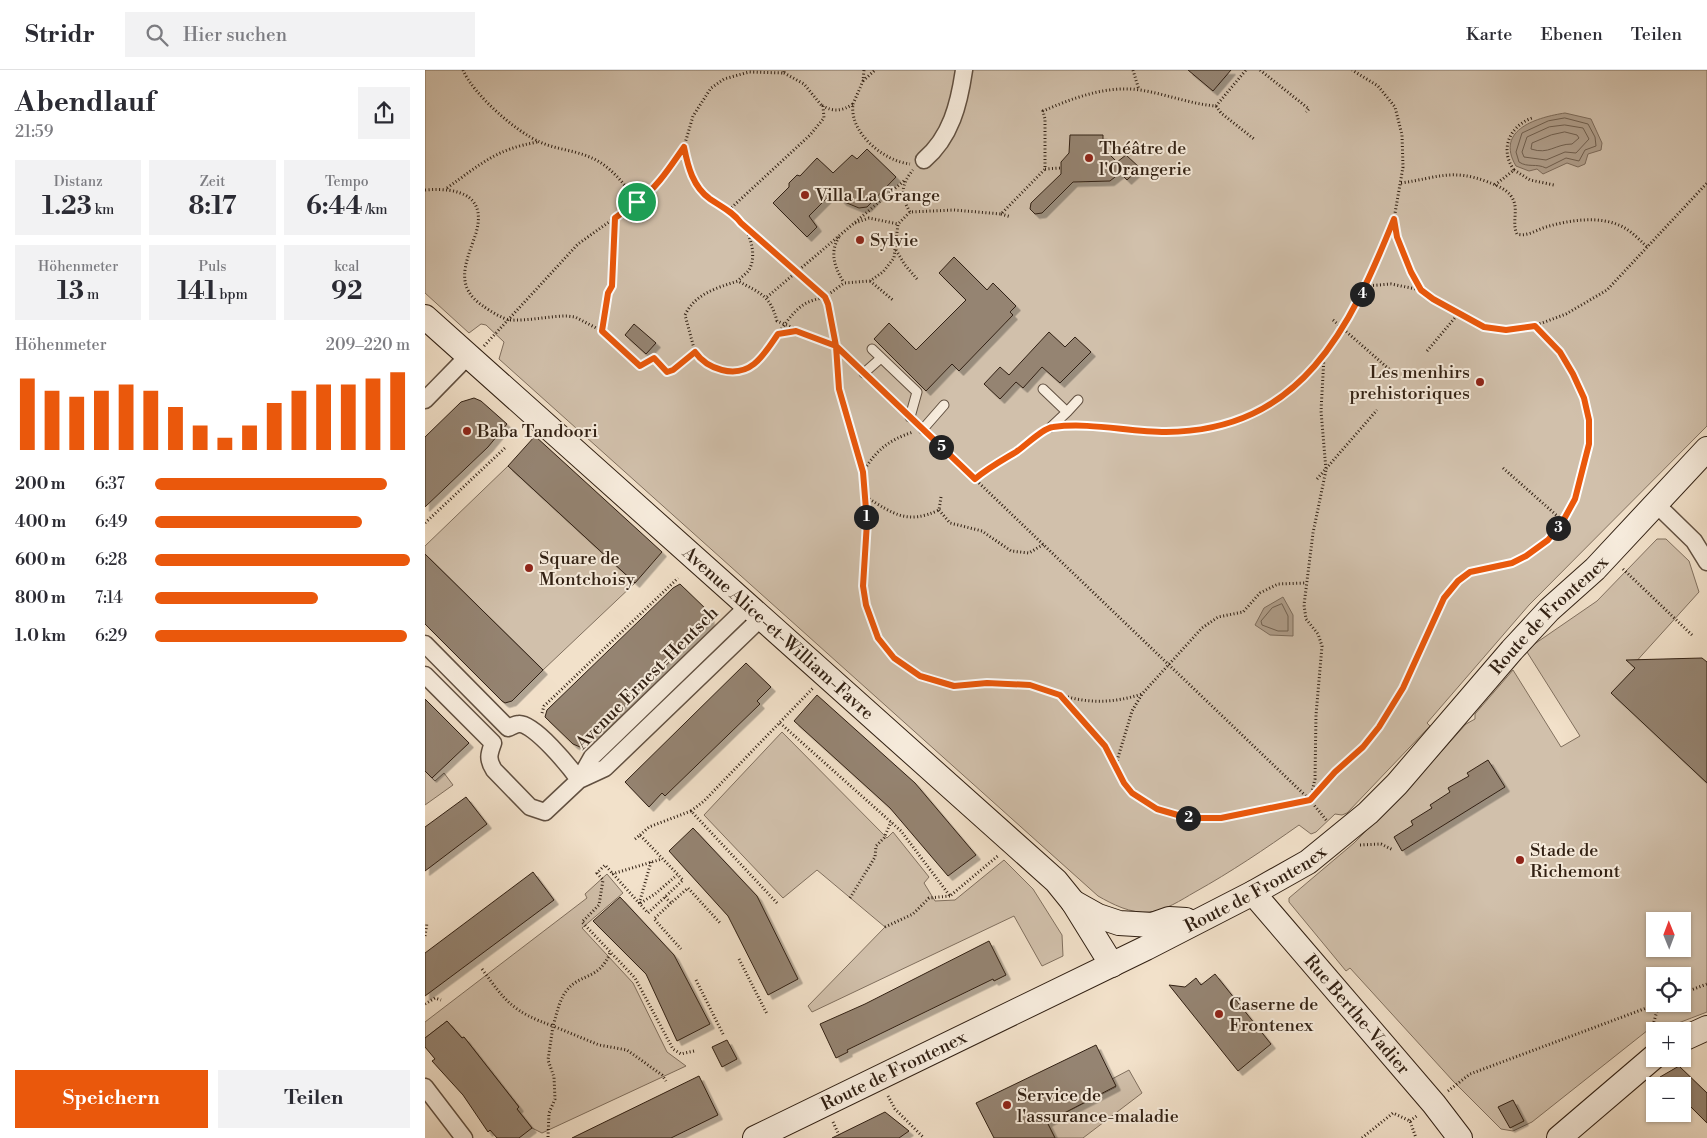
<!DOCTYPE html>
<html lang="de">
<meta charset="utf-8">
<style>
body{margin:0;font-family:"Libre Bodoni",serif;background:#f2f2f3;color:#2b2b33;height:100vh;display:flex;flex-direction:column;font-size:19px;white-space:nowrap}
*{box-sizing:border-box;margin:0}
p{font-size:16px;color:#7c7c81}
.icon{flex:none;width:28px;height:28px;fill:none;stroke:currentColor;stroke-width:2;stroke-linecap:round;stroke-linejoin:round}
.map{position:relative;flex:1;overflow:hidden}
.side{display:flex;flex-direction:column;background:#fff;width:425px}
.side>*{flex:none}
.needle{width:32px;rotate:359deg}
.fabs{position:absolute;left:1221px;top:842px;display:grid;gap:10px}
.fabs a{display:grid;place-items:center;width:45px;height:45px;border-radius:0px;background:#fff;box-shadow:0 1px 4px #0004;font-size:25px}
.pin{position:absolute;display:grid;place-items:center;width:42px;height:42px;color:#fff;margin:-21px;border:2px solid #fff;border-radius:50%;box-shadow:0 1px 5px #0007}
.km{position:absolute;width:25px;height:25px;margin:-12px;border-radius:50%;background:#222;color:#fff;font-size:14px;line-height:25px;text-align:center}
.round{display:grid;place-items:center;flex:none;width:52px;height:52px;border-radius:0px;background:#f2f2f3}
.summary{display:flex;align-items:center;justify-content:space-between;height:85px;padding:0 15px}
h1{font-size:28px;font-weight:700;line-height:38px}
.figures{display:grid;grid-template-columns:repeat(3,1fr);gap:8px;height:85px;padding:5px 15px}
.figures div{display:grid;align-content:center;border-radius:0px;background:#f2f2f3;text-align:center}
.figures b{font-size:25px;font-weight:700}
.figures small{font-size:14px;font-weight:400}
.figures p{font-size:14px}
.chart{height:140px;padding:10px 15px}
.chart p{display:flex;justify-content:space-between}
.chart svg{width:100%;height:90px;margin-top:5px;stroke:#ea580c;stroke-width:6}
.cta{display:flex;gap:10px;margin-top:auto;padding:10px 15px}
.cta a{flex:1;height:58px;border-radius:0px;background:#ea580c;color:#fff;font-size:20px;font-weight:700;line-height:58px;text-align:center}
.cta a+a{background:#f2f2f3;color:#2b2b33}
ul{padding:0 15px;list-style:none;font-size:16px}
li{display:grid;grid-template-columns:80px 60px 1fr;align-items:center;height:38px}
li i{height:12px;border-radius:6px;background:#ea580c}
header{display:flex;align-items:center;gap:30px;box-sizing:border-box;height:70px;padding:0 25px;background:#fff;border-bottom:1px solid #e1e1e2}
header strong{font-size:24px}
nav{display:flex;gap:28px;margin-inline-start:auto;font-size:18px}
.search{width:350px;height:45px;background:#f2f2f3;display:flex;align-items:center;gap:12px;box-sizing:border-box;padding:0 18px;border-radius:0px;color:#7c7c81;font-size:19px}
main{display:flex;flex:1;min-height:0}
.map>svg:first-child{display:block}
</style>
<header>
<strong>Stridr</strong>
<div class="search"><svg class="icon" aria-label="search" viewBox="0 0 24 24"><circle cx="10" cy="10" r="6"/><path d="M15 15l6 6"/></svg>Hier suchen</div>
<nav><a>Karte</a><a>Ebenen</a><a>Teilen</a></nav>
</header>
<main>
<section class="side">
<div class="summary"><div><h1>Abendlauf</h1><p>21:59</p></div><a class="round"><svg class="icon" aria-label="share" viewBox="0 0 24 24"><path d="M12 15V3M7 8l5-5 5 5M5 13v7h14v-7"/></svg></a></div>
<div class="figures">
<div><p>Distanz</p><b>1.23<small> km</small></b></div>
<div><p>Zeit</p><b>8:17</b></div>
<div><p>Tempo</p><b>6:44<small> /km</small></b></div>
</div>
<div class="figures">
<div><p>Höhenmeter</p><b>13<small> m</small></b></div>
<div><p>Puls</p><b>141<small> bpm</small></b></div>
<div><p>kcal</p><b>92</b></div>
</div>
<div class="chart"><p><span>Höhenmeter</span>209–220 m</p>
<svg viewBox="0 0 160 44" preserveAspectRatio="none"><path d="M5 44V9M15 44V15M25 44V18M35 44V15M45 44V12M55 44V15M65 44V23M75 44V32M85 44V38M95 44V32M105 44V21M115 44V15M125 44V12M135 44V12M145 44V9M155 44V6"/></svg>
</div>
<ul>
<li><b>200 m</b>6:37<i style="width:91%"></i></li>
<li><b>400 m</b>6:49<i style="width:81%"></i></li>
<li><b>600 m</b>6:28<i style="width:100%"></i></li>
<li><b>800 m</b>7:14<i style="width:64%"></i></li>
<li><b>1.0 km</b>6:29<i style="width:99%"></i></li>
</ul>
<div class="cta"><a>Speichern</a><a>Teilen</a></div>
</section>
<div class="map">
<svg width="1282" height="1068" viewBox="0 0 1282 1068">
<defs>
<filter id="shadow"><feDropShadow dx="4.5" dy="4.5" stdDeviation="0" flood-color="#0004"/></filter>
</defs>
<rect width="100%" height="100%" fill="#f2e1ca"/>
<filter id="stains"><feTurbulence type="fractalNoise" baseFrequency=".004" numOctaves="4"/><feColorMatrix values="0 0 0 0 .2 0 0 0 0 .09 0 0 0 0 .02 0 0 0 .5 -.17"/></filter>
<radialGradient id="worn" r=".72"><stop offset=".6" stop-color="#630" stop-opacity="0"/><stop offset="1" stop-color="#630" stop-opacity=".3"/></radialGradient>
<path fill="#d1c0ab" stroke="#81705f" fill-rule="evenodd" d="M0 0H1282V356L1104 535 1002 653 1005 656 922 743 917 745 910 744 891 762 886 764 874 755C840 779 806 802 770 822 756 830 740 841 724 842 706 844 687 834 673 826L74 289 79 272 61 255 56 254 44 263 0 223Z
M83 396 210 513 118 600 0 484V476Z
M1232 469H1241L1264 491 1274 522 1208 595 1210 598 1187 623 1282 713V942L1235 960H1223L1107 1052 1088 1061 1076 1059 1028 1011 925 898 921 901 864 832V828L929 773 981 721 1041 654 1050 649V644L1088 600 1136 677 1155 666 1102 582 1108 575 1172 531ZM1230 851H1258V879H1230ZM1230 906H1258V934H1230Z
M357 662 462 768 468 762 504 807 499 813 510 831 530 830 579 790 608 819 637 865 638 886 617 896 589 846 387 942 383 936 460 857 392 800 358 828 279 745Z
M0 701 10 711 19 703 28 715 0 735Z
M182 804 198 823 157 858 208 913 242 982 261 996 117 1063 107 1058 92 1039 94 1037 39 967 37 968 22 951 0 968V952L162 828 160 824Z
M704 1000 717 1023 658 1068H630L622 1052 691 1017 687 1009Z"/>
<path fill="#b09f8c" stroke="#7d6c5c" d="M1140 43 1166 49 1177 73 1176 80 1163 84 1160 94 1153 97 1142 93 1118 104 1112 99 1104 101 1091 96C1069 59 1114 47 1140 43Z
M858 527 868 545V566L845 565 830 555 839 538Z"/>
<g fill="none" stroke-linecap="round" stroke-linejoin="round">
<path stroke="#706050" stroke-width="1" d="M1140 48 1163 54 1170 67 1171 76 1160 80 1154 91 1141 88 1121 98C1111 93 1103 98 1094 92L1091 82 1097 63 1123 51Z
M1140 55 1158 58 1164 69 1151 83 1140 82 1121 90 1099 87 1097 82 1102 67 1124 57Z
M1140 62 1152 65 1154 68 1147 74C1130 74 1124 85 1106 79L1107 73 1126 65Z
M857 534 863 546V561H853L837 555 836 551 847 538Z"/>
</g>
<path fill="#958472" stroke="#312013" filter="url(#shadow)" d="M763 0H806L788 21Z
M645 65H678V78L692 92 701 85 715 98 702 110 695 103 685 111 648 112 617 143 610 144 605 139 606 133 636 104V92L644 83Z
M442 79 471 107 442 137 434 138 417 131 408 122 384 146 392 157 382 167 348 133 364 117V113L372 105 375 106 392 88 408 103 427 85 432 89Z
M529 187 562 220 568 213 591 236 585 242 588 245 534 301 527 294 501 321 449 269 464 253 491 280 541 230 514 203Z
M209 254 231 273 221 284 200 265Z
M624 262 640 277 650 267 666 282 635 313 617 297 598 318 591 312 575 329 559 314 575 297 584 305Z
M49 328 56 331 82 354 63 377 0 437V367L36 332Z
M110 366 237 482 210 513 83 396Z
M0 484 118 600 87 631 80 633 77 631 0 554Z
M255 514 284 542 285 551 282 555 163 672 155 677 148 674 120 647 122 640 248 518Z
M1277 588 1282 592V713L1186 623 1210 598 1201 590Z
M321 593 346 617 332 631 335 634 240 726 237 723 224 737 200 712Z
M392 625 490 713 551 785 523 806 465 738 369 651Z
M0 629 44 673 7 708 0 701Z
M1063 690 1080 717 977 781 969 767 988 755 986 751 1007 738 1005 735 1025 722 1023 718 1044 706 1042 703Z
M41 727 62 754 0 801V757Z
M268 758 332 826 373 909 343 925 303 846 244 781Z
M108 802 129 830 0 926V883Z
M195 827 249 885 285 954 252 971 221 904 168 851Z
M564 871 581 905 569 911 568 909 422 980 423 982 411 988 395 954 440 934Z
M790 904 846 974 813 1001 744 915 760 917 771 908 776 915Z
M22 951 37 968 39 967 94 1037 92 1039 107 1058 94 1068H72L65 1060 63 1062 38 1025 7 991 10 989 0 977V968Z
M302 970 312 989 297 997 287 977Z
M671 975 691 1016 622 1052 630 1068H569L551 1033Z
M1254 996 1282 1023V1053L1258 1029V1016H1244L1235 1007Z
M274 1006 293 1045 246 1068H147Z
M1088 1030 1099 1051 1085 1058 1073 1037Z
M460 1042 484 1061 474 1068H407Z"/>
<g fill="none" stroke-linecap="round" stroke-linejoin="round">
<defs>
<path id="lane" d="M447 279 492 322 485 347
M439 303 456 288
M618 319 642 342 626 357
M642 342 653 330
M498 359 519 335"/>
<path id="street" d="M499 90C526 67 534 34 539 0
M0 330 44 285
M1231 434 1269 471 1282 492
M0 574 83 658C86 657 90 654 94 654 109 653 145 697 154 710L167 687 322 537
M0 605 68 673C64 684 62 689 69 700L105 737 120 742 154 710 180 698 335 549
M0 1017 39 1068"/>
<g id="secondary">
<path id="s1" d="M0 247 631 811 648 832 687 895"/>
<path id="s2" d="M828 823 1009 1034 1035 1068"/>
<path d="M648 832 673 846 694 853 727 855 744 849 761 850"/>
<path d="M1258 969 1282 958"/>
<path id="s3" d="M330 1068 721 878 828 823 883 792 943 743 972 714 1087 580 1124 540 1170 499 1282 379"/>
<path d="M1134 1068 1230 986"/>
</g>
</defs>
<use href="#lane" stroke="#615041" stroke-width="11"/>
<use href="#street" stroke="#615041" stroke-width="19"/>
<use href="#secondary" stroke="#312013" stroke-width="26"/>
<path stroke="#312013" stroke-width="3" stroke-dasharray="1 2.5" stroke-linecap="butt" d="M38 0C48 24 91 62 115 72 130 79 147 80 162 86 183 93 200 114 212 132
M708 0 714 20
M835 0 884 39 881 42
M359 3 379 14 397 36
M438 11 450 0
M428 34 438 11 439 0
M791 36 796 43 829 69
M259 78C263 95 267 110 279 124 287 132 299 136 308 143 322 155 334 182 324 200 321 204 316 207 313 211
M620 99 636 98
M1089 100 1105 110 1129 115
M976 113C1012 108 1027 98 1063 112 1071 115 1081 119 1086 126 1095 138 1086 152 1092 164 1102 167 1111 160 1121 157 1145 150 1175 145 1198 157 1207 162 1215 170 1222 177
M1070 115 1089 100C1074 79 1085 56 1107 48
M22 118C56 94 71 79 113 72
M0 120C35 117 65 126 49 169 40 195 30 217 58 236 65 241 78 249 85 250 104 251 124 246 142 246L150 247 177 261
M304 140 385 65 399 48 398 36C409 42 417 41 428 34 424 62 458 91 485 94
M485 142C475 126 476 114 488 100
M576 144 586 147
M190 148 187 216 183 223 177 261 215 296 229 288 242 302 248 300 270 282C278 293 288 300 302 300 343 302 350 255 378 235 384 231 392 229 400 227L411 276 431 295
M969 149 977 182 996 220
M316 153 400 227 419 213 445 211 458 202 469 188 473 154 485 142 529 140 576 144 620 99V49L618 41C648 28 682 15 715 20 741 24 765 34 791 36L821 0
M430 153 444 148 473 154
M414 167C404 183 410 198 419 213
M471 180 480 195 492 209
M445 211 469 231
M941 216 966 214 996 220 1007 229 1059 257 1081 260 1109 256 1141 244 1182 220 1282 113
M342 227 480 110
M908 250 973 307
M354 263 370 261
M59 276 153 174 222 125 259 77 268 46 286 18 299 9 324 2 359 3V0
M1002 281 1034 243
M270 282 260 245C270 224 291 218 313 211 335 223 345 225 352 251L411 276 414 319 438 402 441 451 438 515 441 535 453 568 469 588 495 606 529 616 582 612 605 615 635 625 680 676 699 713 707 723 732 739 776 749 844 740 885 730 910 702 938 677 954 657 979 618 1019 528 1033 511 1045 502 1087 493 1101 486 1123 470 1138 451 1150 429 1164 374V349L1159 328 1148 304 1135 282 1109 256
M447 310 475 337
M645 357C677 354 708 362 740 362 783 362 832 348 865 320 877 310 888 299 898 288
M506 367 885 730 902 751
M1078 398 1138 451
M438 402C451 380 464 370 488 362
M550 409C571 392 594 380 616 364
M892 409 952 340
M441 427C469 444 482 455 514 440L516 427
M514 440 525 453 557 461 586 481 604 483 619 474
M0 453 81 377
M1198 499 1267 565
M636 625C664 634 689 633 717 624
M117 643 119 636 137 619 253 508
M355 653 476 761 525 826 574 785
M691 694 707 641 717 624 777 558 793 547 818 542 835 523 853 514 881 513
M885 730 890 709 891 645 897 576 893 564 881 549 879 535 888 463 901 400 896 341 899 287 941 216 969 149 978 97 977 65 970 37 953 16 927 0
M266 741 279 731 388 618
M215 765 224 757 266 741 352 833
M210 769 215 765 258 810 223 843 180 795 172 803 178 810 174 835 157 852 210 908 248 979 256 984 269 981
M935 775 956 774 968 780
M226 792 214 834 230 824 252 805
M187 804 237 789
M240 827 246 833 263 818 296 854
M425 828 450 787 451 776 459 768 466 752
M246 833 229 849 256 879
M460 857 488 844 504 828 525 826
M0 866 2 853
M314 889 342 944
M57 899C81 932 88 942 128 956 132 943 134 930 142 920 156 903 174 910 185 883
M271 910 299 966
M1258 923 1282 914
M0 934 10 928 16 930
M1224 969 1234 934
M1023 1021 1045 1004 1232 934
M463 1026 470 1039 499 1068
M985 1051 993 1045
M408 1052 414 1065
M123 1067 124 1043 130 1029 129 1007 123 990 128 956 174 975 202 980 237 1005 241 1011
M937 1068 968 1043 985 1051 991 1068"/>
<use href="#lane" stroke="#f7ecdd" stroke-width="9"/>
<use href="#street" stroke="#f7ecdd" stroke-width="16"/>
<use href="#secondary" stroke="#f7ecdd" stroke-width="24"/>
</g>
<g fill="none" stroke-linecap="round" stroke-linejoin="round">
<defs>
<path id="route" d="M212 132C232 118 245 97 259 77 263 97 268 117 285 129 297 137 308 142 316 153L400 227 403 234 411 276 414 319 438 402 442 452 438 516 441 535 453 568 469 588 495 606 529 616 562 613 605 615 635 625 680 676 699 713 707 723 732 739 763 748H796L885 730 910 702 938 677 954 657 978 618 1019 528 1033 511 1045 502 1087 493 1101 486 1123 470 1138 451 1150 429 1164 374V350L1159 328 1148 304 1135 282 1110 256 1081 260 1059 257 1008 229 996 220 986 202 972 167 969 149C925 258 877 361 741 362 703 362 666 352 628 357 618 358 600 376 591 382 576 391 563 398 550 409L411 276 371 261 353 264C346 274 339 286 329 294 310 309 282 299 270 282L248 300 242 302 229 288 215 296 177 261 183 223 187 216 190 148 212 132"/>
</defs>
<use href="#route" stroke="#fff" stroke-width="10"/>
<use href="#route" stroke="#ea580c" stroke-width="6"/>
</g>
<g fill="#8f2418" stroke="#f7ecdd" stroke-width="2">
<circle cx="664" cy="88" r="5"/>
<circle cx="380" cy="125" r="5"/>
<circle cx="435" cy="170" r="5"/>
<circle cx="1055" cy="312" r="5"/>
<circle cx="42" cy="361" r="5"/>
<circle cx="104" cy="498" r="5"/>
<circle cx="1095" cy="790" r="5"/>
<circle cx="794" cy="944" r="5"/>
<circle cx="582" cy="1035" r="5"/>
</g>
<g text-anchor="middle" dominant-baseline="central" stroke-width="4" stroke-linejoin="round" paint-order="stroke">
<g font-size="18" fill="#312013" stroke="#f7ecdd" text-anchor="start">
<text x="674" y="78">Théâtre de<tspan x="674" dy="21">l'Orangerie</tspan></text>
<text x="390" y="125">Villa La Grange</text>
<text x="445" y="170">Sylvie</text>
<text x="1045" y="302" text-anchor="end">Les menhirs<tspan x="1045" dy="21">prehistoriques</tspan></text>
<text x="52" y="361">Baba Tandoori</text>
<text x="114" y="488">Square de<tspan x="114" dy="21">Montchoisy</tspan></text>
<text x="1105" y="780">Stade de<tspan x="1105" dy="21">Richemont</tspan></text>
<text x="804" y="934">Caserne de<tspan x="804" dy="21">Frontenex</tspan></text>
<text x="592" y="1025">Service de<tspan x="592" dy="21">l'assurance-maladie</tspan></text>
</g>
<g font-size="18" fill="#312013" stroke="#f7ecdd">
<text stroke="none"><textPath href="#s3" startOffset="964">Route de Frontenex</textPath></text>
<text stroke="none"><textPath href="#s1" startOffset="474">Avenue Alice-et-William-Favre</textPath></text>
<text transform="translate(222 608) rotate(-45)">Avenue Ernest-Hentsch</text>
<text stroke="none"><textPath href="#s3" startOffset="559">Route de Frontenex</textPath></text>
<text stroke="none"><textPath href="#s2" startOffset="160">Rue Berthe-Vadier</textPath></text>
<text stroke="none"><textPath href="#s3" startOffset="154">Route de Frontenex</textPath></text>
</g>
</g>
<rect width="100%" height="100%" filter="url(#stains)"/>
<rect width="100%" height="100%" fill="url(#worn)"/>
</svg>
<div class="fabs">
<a><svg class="needle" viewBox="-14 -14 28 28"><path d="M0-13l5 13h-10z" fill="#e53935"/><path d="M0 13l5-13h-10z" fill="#7c7c81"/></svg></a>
<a><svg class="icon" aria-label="locate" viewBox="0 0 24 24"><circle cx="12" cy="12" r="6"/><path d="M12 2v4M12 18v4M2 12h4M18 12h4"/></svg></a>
<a>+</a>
<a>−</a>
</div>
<div class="pin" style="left:212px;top:132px;background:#1e9e55"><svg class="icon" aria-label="arrive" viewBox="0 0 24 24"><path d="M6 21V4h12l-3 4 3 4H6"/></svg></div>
<b class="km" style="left:441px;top:447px">1</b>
<b class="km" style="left:763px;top:748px">2</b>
<b class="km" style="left:1133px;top:458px">3</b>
<b class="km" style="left:937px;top:224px">4</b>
<b class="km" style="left:516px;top:377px">5</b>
</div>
</main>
